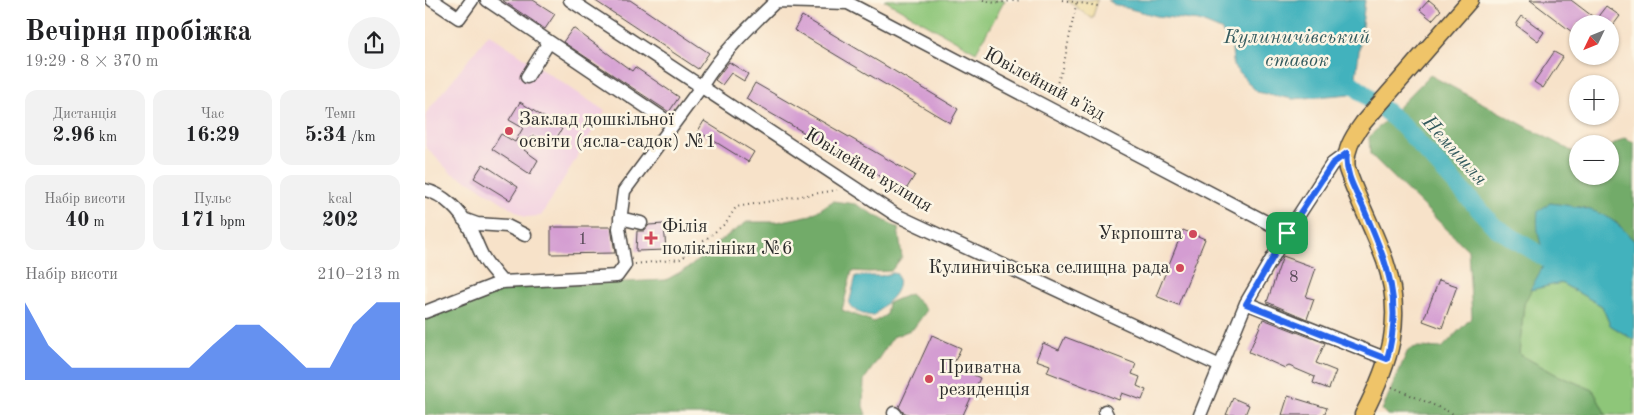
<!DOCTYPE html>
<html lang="uk">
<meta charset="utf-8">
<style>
body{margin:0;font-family:"Old Standard TT",serif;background:#f2f2f2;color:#202124;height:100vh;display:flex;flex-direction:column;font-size:19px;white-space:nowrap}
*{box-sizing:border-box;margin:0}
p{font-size:16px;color:#757577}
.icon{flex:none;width:28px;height:28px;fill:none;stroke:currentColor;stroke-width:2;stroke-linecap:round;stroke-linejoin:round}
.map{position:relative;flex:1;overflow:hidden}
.details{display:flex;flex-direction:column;background:#fff;width:425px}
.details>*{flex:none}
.needle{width:32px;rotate:227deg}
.tools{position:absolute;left:1144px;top:15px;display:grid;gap:10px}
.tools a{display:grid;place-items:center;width:50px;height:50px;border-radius:50%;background:#fff;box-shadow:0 1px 4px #0004;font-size:25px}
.pin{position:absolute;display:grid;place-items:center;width:42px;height:42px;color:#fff;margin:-21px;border-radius:10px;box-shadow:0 2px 8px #0006}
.round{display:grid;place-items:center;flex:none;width:52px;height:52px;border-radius:26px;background:#f2f2f2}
.overview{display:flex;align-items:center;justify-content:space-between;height:85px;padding:0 25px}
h1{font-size:28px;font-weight:700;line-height:38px}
.metrics{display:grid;grid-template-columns:repeat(3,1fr);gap:8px;height:85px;padding:5px 25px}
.metrics div{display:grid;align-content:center;border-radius:12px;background:#f2f2f2;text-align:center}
.metrics b{font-size:21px;font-weight:700}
.metrics small{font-size:14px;font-weight:400}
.metrics p{font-size:14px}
.chart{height:140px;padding:10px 25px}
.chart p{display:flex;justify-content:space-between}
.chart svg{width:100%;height:90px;margin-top:5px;fill:#2563eb;opacity:.7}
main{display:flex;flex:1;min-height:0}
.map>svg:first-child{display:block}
</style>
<main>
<section class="details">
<div class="overview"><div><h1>Вечірня пробіжка</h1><p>19:29 · 8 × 370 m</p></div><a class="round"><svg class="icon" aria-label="share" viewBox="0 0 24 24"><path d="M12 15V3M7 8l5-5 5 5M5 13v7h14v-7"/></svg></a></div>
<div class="metrics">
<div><p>Дистанція</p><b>2.96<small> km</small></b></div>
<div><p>Час</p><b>16:29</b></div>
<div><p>Темп</p><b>5:34<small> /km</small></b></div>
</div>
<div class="metrics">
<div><p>Набір висоти</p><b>40<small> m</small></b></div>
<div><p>Пульс</p><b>171<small> bpm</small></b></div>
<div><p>kcal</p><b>202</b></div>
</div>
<div class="chart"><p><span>Набір висоти</span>210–213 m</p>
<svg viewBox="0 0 160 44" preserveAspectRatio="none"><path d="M0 44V6L10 27L20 38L30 38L40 38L50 38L60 38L70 38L80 27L90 17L100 17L110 27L120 38L130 38L140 17L150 6L160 6V44z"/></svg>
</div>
</section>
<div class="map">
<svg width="1209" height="415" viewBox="0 0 1209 415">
<rect width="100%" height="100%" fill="#fcf5e5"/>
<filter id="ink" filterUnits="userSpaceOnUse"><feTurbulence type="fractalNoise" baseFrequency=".02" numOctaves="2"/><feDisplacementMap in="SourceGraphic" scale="10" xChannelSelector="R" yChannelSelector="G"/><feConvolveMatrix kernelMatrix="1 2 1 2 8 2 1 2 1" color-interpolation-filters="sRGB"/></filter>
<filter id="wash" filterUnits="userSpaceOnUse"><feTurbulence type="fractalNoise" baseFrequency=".0096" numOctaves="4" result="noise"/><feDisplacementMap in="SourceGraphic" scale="20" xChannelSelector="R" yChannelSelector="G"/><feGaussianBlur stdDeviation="1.12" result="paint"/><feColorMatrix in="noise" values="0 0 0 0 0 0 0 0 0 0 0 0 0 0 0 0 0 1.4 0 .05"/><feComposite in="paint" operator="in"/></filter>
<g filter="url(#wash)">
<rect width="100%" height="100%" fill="#f7e2c9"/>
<path fill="#f2cfe1" d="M64 34 180 111 116 216 100 217 47 183 26 173 0 146 1 113Z"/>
<path fill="#8ec679" stroke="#5c7852" d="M459 0H580L551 52Z
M1136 283 1177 306 1185 325 1209 340V415H1181L1168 390 1132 375 1094 354 1099 303 1105 290Z"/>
<path fill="#72ab69" stroke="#4e6b4a" d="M1005 75 1152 154V176H1185V147L1199 138 1209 142V241L1192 223 1161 208 1125 203 1115 244 1122 259 1099 304 1094 354 1132 375 1168 390 1181 415H962L957 410 983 350 991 347 1017 348 1047 317 1043 250 945 154 944 137Z
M408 201 430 204 473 228 477 257 466 271 443 272 427 271 417 310 449 322 461 315 463 303 485 294 502 310 488 329 468 337 439 380 438 406 441 415H0V318L74 288 241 280 266 266 296 240 322 222H352L386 215Z"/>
<path fill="#eeda9e" stroke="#8c8264" d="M642 0H673L667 19Z"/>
<path fill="#43b2bd" stroke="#376e74" d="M683 0H940L931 77 925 94 868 99 832 92 808 66 807 46 796 30 774 21 732 16 690 5Z
M1125 203C1148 206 1173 208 1192 224 1198 228 1203 235 1209 241V340L1185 325 1177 306 1136 283 1105 290 1122 259C1114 243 1111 229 1113 211Z
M468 273 472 274C479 294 460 301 449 316 440 315 430 313 424 304L431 276H456Z"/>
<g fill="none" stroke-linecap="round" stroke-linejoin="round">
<path stroke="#43b2bd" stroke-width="18" d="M911 71 975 123 1070 227 1122 259 1142 269"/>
</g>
<g id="blocks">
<path fill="#d49dd2" d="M77 0H108L130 14 120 29Z
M169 0H205L284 53 273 69Z
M1004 0 1016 10 1007 20 995 10Z
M1105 0H1146L1171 19 1181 6 1195 16 1189 24H1152L1147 32Z
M377 16 533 109 525 123 369 30Z
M1097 16 1119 32 1113 41 1091 25Z
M148 28 207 71 210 67 254 97 244 112 138 42Z
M1129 52 1138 57 1118 88 1109 82Z
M304 62 323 74 319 81 306 73 297 85 290 80Z
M330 83 490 175 480 191 321 99Z
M95 102 137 129 126 147 108 135 99 150 113 160 105 174 67 149 76 134 90 142 98 128 84 120Z
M279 121 329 152 323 162 273 131Z
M58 164 93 187 85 200 49 178Z
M239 224 241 250 211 251 212 231H219L224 225Z
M126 227H186L190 253 126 254Z
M758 230 780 239 753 305 731 296Z
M858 256 891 268 881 297 889 299 882 319 842 302Z
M1014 280 1032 286 1017 328 998 321Z
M838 319 900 343 891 363 911 371 904 389 888 383 890 377 864 366 860 368 824 352Z
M507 335 536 348 528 365 555 378 538 415H485L478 412 474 407Z
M640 337 711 364 707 374 715 377 712 386 721 390 717 400 697 393 694 400 622 372 625 365 611 360 618 343 634 350Z
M863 396 902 408 899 415H857Z
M808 398 824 405 820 415H801Z"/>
</g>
</g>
<g filter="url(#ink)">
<use href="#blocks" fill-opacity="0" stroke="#4a4643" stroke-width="1"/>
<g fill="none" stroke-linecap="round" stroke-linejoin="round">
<defs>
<path id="minor" d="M7 0 34 18 47 0
M62 0 248 125
M145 0 471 215 795 366
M102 77 124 42
M0 190C19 194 36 212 45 229 50 238 53 248 58 257 63 266 71 274 77 282
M195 218 216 223
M38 219 52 224 82 226 100 235
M821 303 962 359
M0 312 77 282 192 276 200 265 194 228 199 191 276 87C295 55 324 27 351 1L423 3 862 233
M680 411 682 415
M469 413 471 415
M775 415 821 303 862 233 907 164 922 153"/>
<path id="major" d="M938 415C965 363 980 319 960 261 949 230 933 201 922 169 919 151 927 138 938 123L1045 0"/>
</defs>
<use href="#minor" stroke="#4a4643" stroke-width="15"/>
<use href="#major" stroke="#4a4643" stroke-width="19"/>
<path stroke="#4a4643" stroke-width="2" stroke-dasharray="1 4" stroke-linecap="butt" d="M558 0 570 3 597 0
M637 0 673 6
M627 96 638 68 652 0
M210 264 256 259 301 223 311 207 412 190
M967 387 1031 415"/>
<use href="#minor" stroke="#fff" stroke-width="12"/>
<use href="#major" stroke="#efc469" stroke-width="16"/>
</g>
</g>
<g fill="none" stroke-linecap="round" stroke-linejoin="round" filter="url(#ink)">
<defs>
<path id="route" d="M922 153C919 172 930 190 938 207 961 262 979 299 962 359L821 304 862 233 907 164Z"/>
</defs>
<use href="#route" stroke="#fff" stroke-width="10"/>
<use href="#route" stroke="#2563eb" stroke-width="6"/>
</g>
<g fill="#d1495b" stroke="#fcf5e5" stroke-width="2">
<circle cx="84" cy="131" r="5"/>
<circle cx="768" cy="234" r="5"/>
<path d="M223.5 230.5h5v5h5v5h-5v5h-5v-5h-5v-5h5z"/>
<circle cx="755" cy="268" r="5"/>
<circle cx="504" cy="379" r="5"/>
</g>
<g text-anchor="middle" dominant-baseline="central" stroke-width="5" stroke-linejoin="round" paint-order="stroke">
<g font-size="16" fill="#554855">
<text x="158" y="240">1</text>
<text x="869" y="278">8</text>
</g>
<g font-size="19" fill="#2b2b2b" stroke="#fcf5e5">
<text transform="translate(619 85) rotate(28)">Ювілейний в'їзд</text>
<text transform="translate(443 171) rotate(31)">Ювілейна вулиця</text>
</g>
<g font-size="19" fill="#2b2b2b" stroke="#fcf5e5" text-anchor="start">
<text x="94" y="120">Заклад дошкільної<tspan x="94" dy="22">освіти (ясла-садок) №1</tspan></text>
<text x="237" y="227">Філія<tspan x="237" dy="22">поліклініки №6</tspan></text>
<text x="758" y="234" text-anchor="end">Укрпошта</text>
<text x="745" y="268" text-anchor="end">Кулиничівська селищна рада</text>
<text x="514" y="368">Приватна<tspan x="514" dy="22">резиденція</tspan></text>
</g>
<g font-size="20" font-style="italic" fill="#335a5e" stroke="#fcf5e5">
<text x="872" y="38">Кулиничівський<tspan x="872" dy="23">ставок</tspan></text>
<text transform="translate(1029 151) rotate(48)">Немишля</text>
</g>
</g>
</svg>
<div class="tools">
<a><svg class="needle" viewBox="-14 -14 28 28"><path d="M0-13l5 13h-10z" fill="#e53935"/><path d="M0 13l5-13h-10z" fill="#757577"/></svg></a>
<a>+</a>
<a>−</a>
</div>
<div class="pin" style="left:862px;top:233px;background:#1e9e55"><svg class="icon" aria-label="arrive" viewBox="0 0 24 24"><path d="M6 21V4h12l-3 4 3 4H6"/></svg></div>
</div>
</main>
